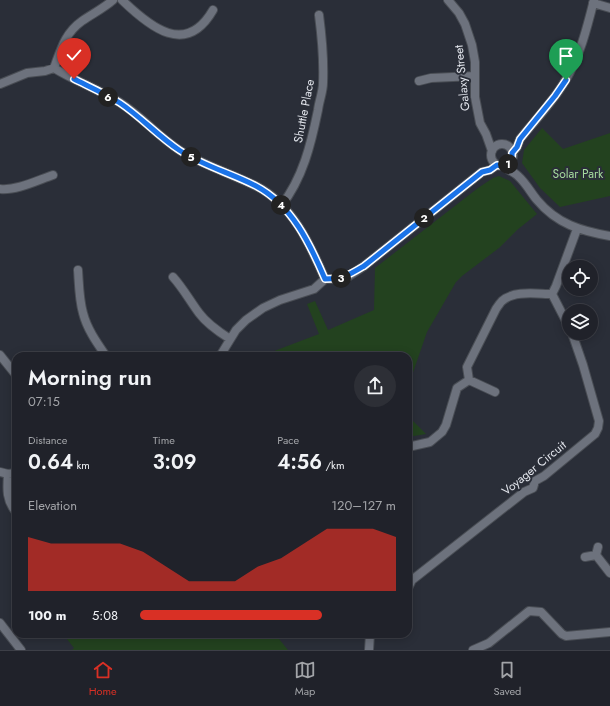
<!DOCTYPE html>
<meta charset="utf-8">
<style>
body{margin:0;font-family:Jost,sans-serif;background:#2d2f36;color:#f1f3f6;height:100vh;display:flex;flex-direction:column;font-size:15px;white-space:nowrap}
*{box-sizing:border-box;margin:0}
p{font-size:13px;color:#a2a4a8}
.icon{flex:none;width:22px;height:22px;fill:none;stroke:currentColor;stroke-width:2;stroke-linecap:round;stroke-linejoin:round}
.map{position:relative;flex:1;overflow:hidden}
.side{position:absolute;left:12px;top:352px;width:400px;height:286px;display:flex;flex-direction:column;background:#20222a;border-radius:12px;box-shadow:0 2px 10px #0003,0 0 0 1px #3d3f47}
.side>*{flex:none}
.fabs{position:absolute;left:562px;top:260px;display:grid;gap:8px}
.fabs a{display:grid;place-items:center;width:36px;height:36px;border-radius:50%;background:#20222a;box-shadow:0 2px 10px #0003,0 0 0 1px #3d3f47;font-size:20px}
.pin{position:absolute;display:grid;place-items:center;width:34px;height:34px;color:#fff;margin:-41px -17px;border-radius:50% 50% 50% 0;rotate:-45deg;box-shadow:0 0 4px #0007}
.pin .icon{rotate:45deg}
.km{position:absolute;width:20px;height:20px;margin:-10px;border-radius:50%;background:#222;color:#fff;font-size:11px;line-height:20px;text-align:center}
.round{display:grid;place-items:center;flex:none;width:42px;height:42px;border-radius:21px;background:#2d2f36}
.overview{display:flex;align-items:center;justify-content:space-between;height:68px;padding:0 16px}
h1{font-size:22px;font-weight:600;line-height:30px}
.stats{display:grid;grid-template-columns:repeat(3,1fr);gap:6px;height:68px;padding:4px 16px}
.stats div{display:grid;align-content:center}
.stats b{font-size:20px;font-weight:600}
.stats small{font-size:11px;font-weight:400}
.stats p{font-size:11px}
.chart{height:112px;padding:8px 16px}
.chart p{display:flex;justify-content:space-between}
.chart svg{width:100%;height:72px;margin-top:4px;fill:#d93025;opacity:.7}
ul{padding:0 16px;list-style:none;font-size:13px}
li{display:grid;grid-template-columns:64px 48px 1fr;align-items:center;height:30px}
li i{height:10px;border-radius:5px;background:#d93025}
.menu{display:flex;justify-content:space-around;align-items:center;height:56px;border-top:1px solid #3d3f47;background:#20222a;font-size:11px;color:#a2a4a8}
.menu a{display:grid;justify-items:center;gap:2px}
.menu .on{color:#d93025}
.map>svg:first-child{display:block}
</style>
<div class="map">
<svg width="610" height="650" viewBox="0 0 610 650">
<rect width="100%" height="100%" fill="#2a2e38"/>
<path fill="#23421f" d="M542 128 563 149 610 133V196L560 207 540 188 522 163 524 150Z
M499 176 510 181 537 214 517 230 499 248 462 276 456 282 427 332 408 387V356H269V353L319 334 307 304 315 301 328 330 374 310 375 268 478 188 493 178Z
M408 416 426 434 408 437Z
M63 634H275L288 650H72L74 648Z"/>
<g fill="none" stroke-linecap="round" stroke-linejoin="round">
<defs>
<path id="minor" d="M122 0C150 27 186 57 213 10
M448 0 459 13 465 24 472 45 475 62V97L480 123 486 134 492 151
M593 3 610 8
M54 68C61 49 65 33 82 21 92 14 104 8 113 0
M419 81 431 78 475 76
M0 84 27 73 45 71 54 68C75 81 98 89 119 102 142 116 160 139 184 153 206 166 232 174 256 186 292 204 310 244 325 279
M491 155a11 11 0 1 1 22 0a11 11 0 1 1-22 0Z
M512 153 517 147 520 139C535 120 553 102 565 81 580 56 587 28 594 0
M503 166C508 170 514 172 518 176 526 183 531 193 537 200 557 224 581 231 610 236
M0 189C16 191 38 180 53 175
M281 206C303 178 311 144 318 110 319 101 323 92 323 83 324 60 322 38 319 15
M78 270C79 284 79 299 83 313 87 329 97 343 106 356
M173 277C183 288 190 301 199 313 207 324 219 332 230 339
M552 294 556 286 577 229
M552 294 569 327
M0 355 16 375
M220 356 236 330 246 320 263 308 280 300 314 289 325 279H337L349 276 364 266 482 172 490 170 497 165
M469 380 495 392
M408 447 430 442 442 432 446 425 457 388 469 380 467 367 496 309C498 306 500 303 502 301 514 290 537 294 552 294
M0 472 8 474 16 473
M8 474C7 489 6 500 16 512
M596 555 610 573
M585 557 596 555 598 547
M408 588 412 580 524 492 533 488 535 481 544 476 595 434 598 428 599 421 583 365 572 333
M0 623 21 650
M369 650 370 634
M473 650 489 643 529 611 541 612 562 634 566 636 610 632"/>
</defs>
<use href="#minor" stroke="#494d54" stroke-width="10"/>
<use href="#minor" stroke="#6d727d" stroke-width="8"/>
</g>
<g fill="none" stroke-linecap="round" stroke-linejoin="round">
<defs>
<path id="route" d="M74 79C90 87 106 94 120 103 141 117 158 136 179 150 203 166 231 173 256 186 292 205 310 244 325 279 343 279 349 275 364 266L482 172 490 170 497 165C506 167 513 162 512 153L517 147 520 139 555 96 566 80"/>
</defs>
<use href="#route" stroke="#fff" stroke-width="8"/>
<use href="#route" stroke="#1a73e8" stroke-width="5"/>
</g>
<g text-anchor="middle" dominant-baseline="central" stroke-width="4" stroke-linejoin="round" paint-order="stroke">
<g font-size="12" fill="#e2e5ec" stroke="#2a2e38">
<text transform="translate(462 78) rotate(-96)">Galaxy Street</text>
<text transform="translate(304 111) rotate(-79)">Shuttle Place</text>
<text transform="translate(534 468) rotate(-39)">Voyager Circuit</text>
</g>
<g font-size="12" fill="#a5db9d" stroke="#2a2e38">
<text x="578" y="174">Solar Park</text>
</g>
</g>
</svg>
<div class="fabs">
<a><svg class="icon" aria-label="locate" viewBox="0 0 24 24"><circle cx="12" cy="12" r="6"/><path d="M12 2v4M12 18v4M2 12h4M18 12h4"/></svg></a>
<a><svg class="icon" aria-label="layers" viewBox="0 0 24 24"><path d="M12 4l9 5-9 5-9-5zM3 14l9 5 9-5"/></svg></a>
</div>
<div class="pin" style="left:566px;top:80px;background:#1e9e55"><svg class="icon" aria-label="arrive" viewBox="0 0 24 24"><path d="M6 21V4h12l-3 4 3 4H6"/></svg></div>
<div class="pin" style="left:74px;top:79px;background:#d93025"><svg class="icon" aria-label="check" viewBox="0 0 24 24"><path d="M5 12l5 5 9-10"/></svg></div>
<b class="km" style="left:508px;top:164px">1</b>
<b class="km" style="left:424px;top:218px">2</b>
<b class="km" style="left:341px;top:278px">3</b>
<b class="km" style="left:281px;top:205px">4</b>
<b class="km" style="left:191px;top:157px">5</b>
<b class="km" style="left:108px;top:97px">6</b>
<section class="side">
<div class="overview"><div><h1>Morning run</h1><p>07:15</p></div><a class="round"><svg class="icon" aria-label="share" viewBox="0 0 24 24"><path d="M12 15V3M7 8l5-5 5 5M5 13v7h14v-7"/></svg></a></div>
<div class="stats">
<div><p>Distance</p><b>0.64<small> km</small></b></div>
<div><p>Time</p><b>3:09</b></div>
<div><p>Pace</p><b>4:56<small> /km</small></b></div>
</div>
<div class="chart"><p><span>Elevation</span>120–127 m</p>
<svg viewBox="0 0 160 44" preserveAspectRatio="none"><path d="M0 44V11L10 15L20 15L30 15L40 15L50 20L60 29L70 38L80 38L90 38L100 29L110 24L120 15L130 6L140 6L150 6L160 11V44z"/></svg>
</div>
<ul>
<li><b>100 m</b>5:08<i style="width:71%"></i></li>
</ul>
</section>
</div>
<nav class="menu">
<a class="on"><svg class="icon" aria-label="home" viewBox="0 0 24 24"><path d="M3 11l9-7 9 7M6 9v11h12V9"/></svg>Home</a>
<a><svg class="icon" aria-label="map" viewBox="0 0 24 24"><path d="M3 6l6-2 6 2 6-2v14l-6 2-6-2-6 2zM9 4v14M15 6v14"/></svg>Map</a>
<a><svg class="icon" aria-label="saved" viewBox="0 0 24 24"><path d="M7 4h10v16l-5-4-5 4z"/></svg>Saved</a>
</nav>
